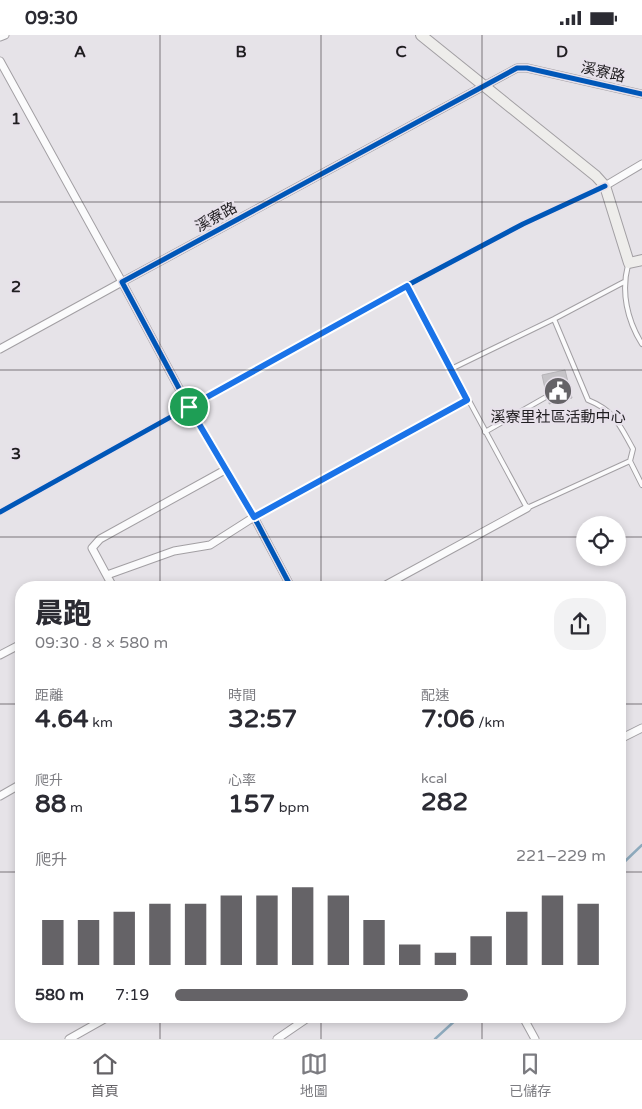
<!DOCTYPE html>
<html lang="zh-TW">
<meta charset="utf-8">
<style>
body{margin:0;font-family:"Varela Round","Noto Sans TC",sans-serif;background:#f2f2f3;color:#2b2b33;height:100vh;display:flex;flex-direction:column;font-size:19px;white-space:nowrap}
*{box-sizing:border-box;margin:0}
p{font-size:16px;color:#7c7c81}
.icon{flex:none;width:28px;height:28px;fill:none;stroke:currentColor;stroke-width:2;stroke-linecap:round;stroke-linejoin:round}
.map{position:relative;flex:1;overflow:hidden}
.drawer{position:absolute;left:15px;top:546px;width:611px;height:442px;display:flex;flex-direction:column;background:#fff;border-radius:20px;box-shadow:0 2px 8px #0003}
.drawer>*{flex:none}
.tools{position:absolute;left:576px;top:481px;display:grid;gap:10px}
.tools a{display:grid;place-items:center;width:50px;height:50px;border-radius:50%;background:#fff;box-shadow:0 2px 8px #0003;font-size:25px}
.pin{position:absolute;display:grid;place-items:center;width:42px;height:42px;color:#fff;margin:-21px;border:2px solid #fff;border-radius:50%;box-shadow:0 1px 5px #0007}
.round{display:grid;place-items:center;flex:none;width:52px;height:52px;border-radius:20px;background:#f2f2f3}
.summary{display:flex;align-items:center;justify-content:space-between;height:85px;padding:0 20px}
h1{font-size:28px;font-weight:800;line-height:38px}
.metrics{display:grid;grid-template-columns:repeat(3,1fr);gap:8px;height:85px;padding:5px 20px}
.metrics div{display:grid;align-content:center}
.metrics b{font-size:25px;font-weight:800}
.metrics small{font-size:14px;font-weight:400}
.metrics p{font-size:14px}
.chart{height:140px;padding:10px 20px}
.chart p{display:flex;justify-content:space-between}
.chart svg{width:100%;height:90px;margin-top:5px;stroke:#656367;stroke-width:6}
ul{padding:0 20px;list-style:none;font-size:16px}
li{display:grid;grid-template-columns:80px 60px 1fr;align-items:center;height:38px}
li i{height:12px;border-radius:6px;background:#656367}
.status{display:flex;justify-content:space-between;align-items:center;height:35px;padding:0 25px;background:#fff;direction:ltr}
.status svg{height:14px;fill:currentColor}
.menu{display:flex;justify-content:space-around;align-items:center;height:70px;border-top:1px solid #e1e1e2;background:#fff;font-size:14px;color:#7c7c81}
.menu a{display:grid;justify-items:center;gap:2px}
.menu .on{color:#656367}
.map>svg:first-child{display:block}
</style>
<div class="status"><b>09:30</b><svg viewBox="0 0 49 12"><path d="M0 12V9h3v3zM5 12V6h3v6zM10 12V3h3v9zM15 12V0h3v12zM26 1h20v11H26zM47 4h2v5h-2z"/></svg></div>
<div class="map">
<svg width="642" height="1004" viewBox="0 0 642 1004">
<rect width="100%" height="100%" fill="#e6e3e8"/>
<g fill="none" stroke-linecap="round" stroke-linejoin="round">
<path stroke="#8eaabd" stroke-width="2.5" d="M620 831 642 810
M435 1004 459 982"/>
</g>
<path fill="#c6c4c8" stroke="#b7b5b9" d="M565 335 572 363 549 369 550 362 546 358 542 340Z"/>
<g fill="none" stroke-linecap="round" stroke-linejoin="round">
<defs>
<path id="lane" d="M628 230C621 257 627 285 642 309
M407 251 527 473 630 426
M554 284 588 365C615 376 619 389 633 414L630 426 642 450
M451 334 554 284 624 247
M485 397 546 362
M255 482 467 365"/>
<path id="street" d="M0 2 5 0
M0 26 122 247 0 314
M605 151 642 129
M107 540 174 516 210 510 254 482
M113 552 92 513 100 504 225 435
M291 552 254 482 189 372 122 247 517 33H527L642 59
M382 552 527 473
M0 620 21 609
M620 704 642 693
M0 761 21 749
M523 982 535 1004
M69 1004 108 982
M277 1004 309 982"/>
<path id="secondary" d="M421 0 596 141 605 151 629 228 642 225"/>
</defs>
<use href="#lane" stroke="#a29fa3" stroke-width="6"/>
<use href="#street" stroke="#a29fa3" stroke-width="9"/>
<use href="#secondary" stroke="#a29fa3" stroke-width="12"/>
<use href="#lane" stroke="#fbfbfc" stroke-width="4"/>
<use href="#street" stroke="#fbfbfc" stroke-width="7"/>
<use href="#secondary" stroke="#eeedeb" stroke-width="10"/>
<defs>
<path id="cycleway" d="M0 477 406 251 523 189 605 151
M291 552 254 482 189 372 122 247 517 33H527L642 59"/>
</defs>
<use href="#cycleway" stroke="#e7e1ea" stroke-width="8"/>
<use href="#cycleway" stroke="#0057b8" stroke-width="5"/>
</g>
<g fill="none" stroke-linecap="round" stroke-linejoin="round">
<defs>
<path id="route" d="M407 251 467 365 254 482 189 372Z"/>
</defs>
<use href="#route" stroke="#fff" stroke-width="10"/>
<use href="#route" stroke="#1a73e8" stroke-width="6"/>
</g>
<path fill="none" stroke="#201e21" stroke-width="1" stroke-opacity="0.55" d="M160 0V552M321 0V552M482 0V552M0 167H642M0 335H642M0 502H585M618 502H642M0 669H21M620 669H642M0 837H21M620 837H642M160 982V1004M321 982V1004M482 982V1004"/>
<defs>
<symbol id="civic-disc" viewBox="-11 -11 22 22"><circle r="9.5" fill="#656367" stroke="#e7e1ea"/><path d="M-.6-6.5H3V-4.5H.6V-3L4-1V1h2V6H-6V1h2V-1L-.6-3ZM-1.2 2.5V6h2.4V2.5Z" fill="#fff"/></symbol>
</defs>
<g fill-rule="evenodd">
<use href="#civic-disc" x="542" y="340" width="32" height="32"/>
</g>
<g text-anchor="middle" dominant-baseline="central" stroke-width="5" stroke-linejoin="round" paint-order="stroke">
<g font-size="15" fill="#201e21" stroke="#e7e1ea">
<text transform="translate(603 37) rotate(13)">溪寮路</text>
<text transform="translate(216 182) rotate(-29)">溪寮路</text>
</g>
<g font-size="15" fill="#201e21" stroke="#e7e1ea">
<text x="558" y="382">溪寮里社區活動中心</text>
</g>
</g>
<g font-size="16" text-anchor="middle" font-weight="bold" fill="#201e21" stroke="#e7e1ea" stroke-width="5" stroke-linejoin="round" paint-order="stroke">
<text x="80" y="22">A</text>
<text x="241" y="22">B</text>
<text x="401" y="22">C</text>
<text x="562" y="22">D</text>
<text x="16" y="89">1</text>
<text x="16" y="257">2</text>
<text x="16" y="424">3</text>
</g>
</svg>
<div class="tools">
<a><svg class="icon" aria-label="locate" viewBox="0 0 24 24"><circle cx="12" cy="12" r="6"/><path d="M12 2v4M12 18v4M2 12h4M18 12h4"/></svg></a>
</div>
<div class="pin" style="left:189px;top:372px;background:#1e9e55"><svg class="icon" aria-label="arrive" viewBox="0 0 24 24"><path d="M6 21V4h12l-3 4 3 4H6"/></svg></div>
<section class="drawer">
<div class="summary"><div><h1>晨跑</h1><p>09:30 · 8 × 580 m</p></div><a class="round"><svg class="icon" aria-label="share" viewBox="0 0 24 24"><path d="M12 15V3M7 8l5-5 5 5M5 13v7h14v-7"/></svg></a></div>
<div class="metrics">
<div><p>距離</p><b>4.64<small> km</small></b></div>
<div><p>時間</p><b>32:57</b></div>
<div><p>配速</p><b>7:06<small> /km</small></b></div>
</div>
<div class="metrics">
<div><p>爬升</p><b>88<small> m</small></b></div>
<div><p>心率</p><b>157<small> bpm</small></b></div>
<div><p>kcal</p><b>282</b></div>
</div>
<div class="chart"><p><span>爬升</span>221–229 m</p>
<svg viewBox="0 0 160 44" preserveAspectRatio="none"><path d="M5 44V22M15 44V22M25 44V18M35 44V14M45 44V14M55 44V10M65 44V10M75 44V6M85 44V10M95 44V22M105 44V34M115 44V38M125 44V30M135 44V18M145 44V10M155 44V14"/></svg>
</div>
<ul>
<li><b>580 m</b>7:19<i style="width:68%"></i></li>
</ul>
</section>
</div>
<nav class="menu">
<a class="on"><svg class="icon" aria-label="home" viewBox="0 0 24 24"><path d="M3 11l9-7 9 7M6 9v11h12V9"/></svg>首頁</a>
<a><svg class="icon" aria-label="map" viewBox="0 0 24 24"><path d="M3 6l6-2 6 2 6-2v14l-6 2-6-2-6 2zM9 4v14M15 6v14"/></svg>地圖</a>
<a><svg class="icon" aria-label="saved" viewBox="0 0 24 24"><path d="M7 4h10v16l-5-4-5 4z"/></svg>已儲存</a>
</nav>
